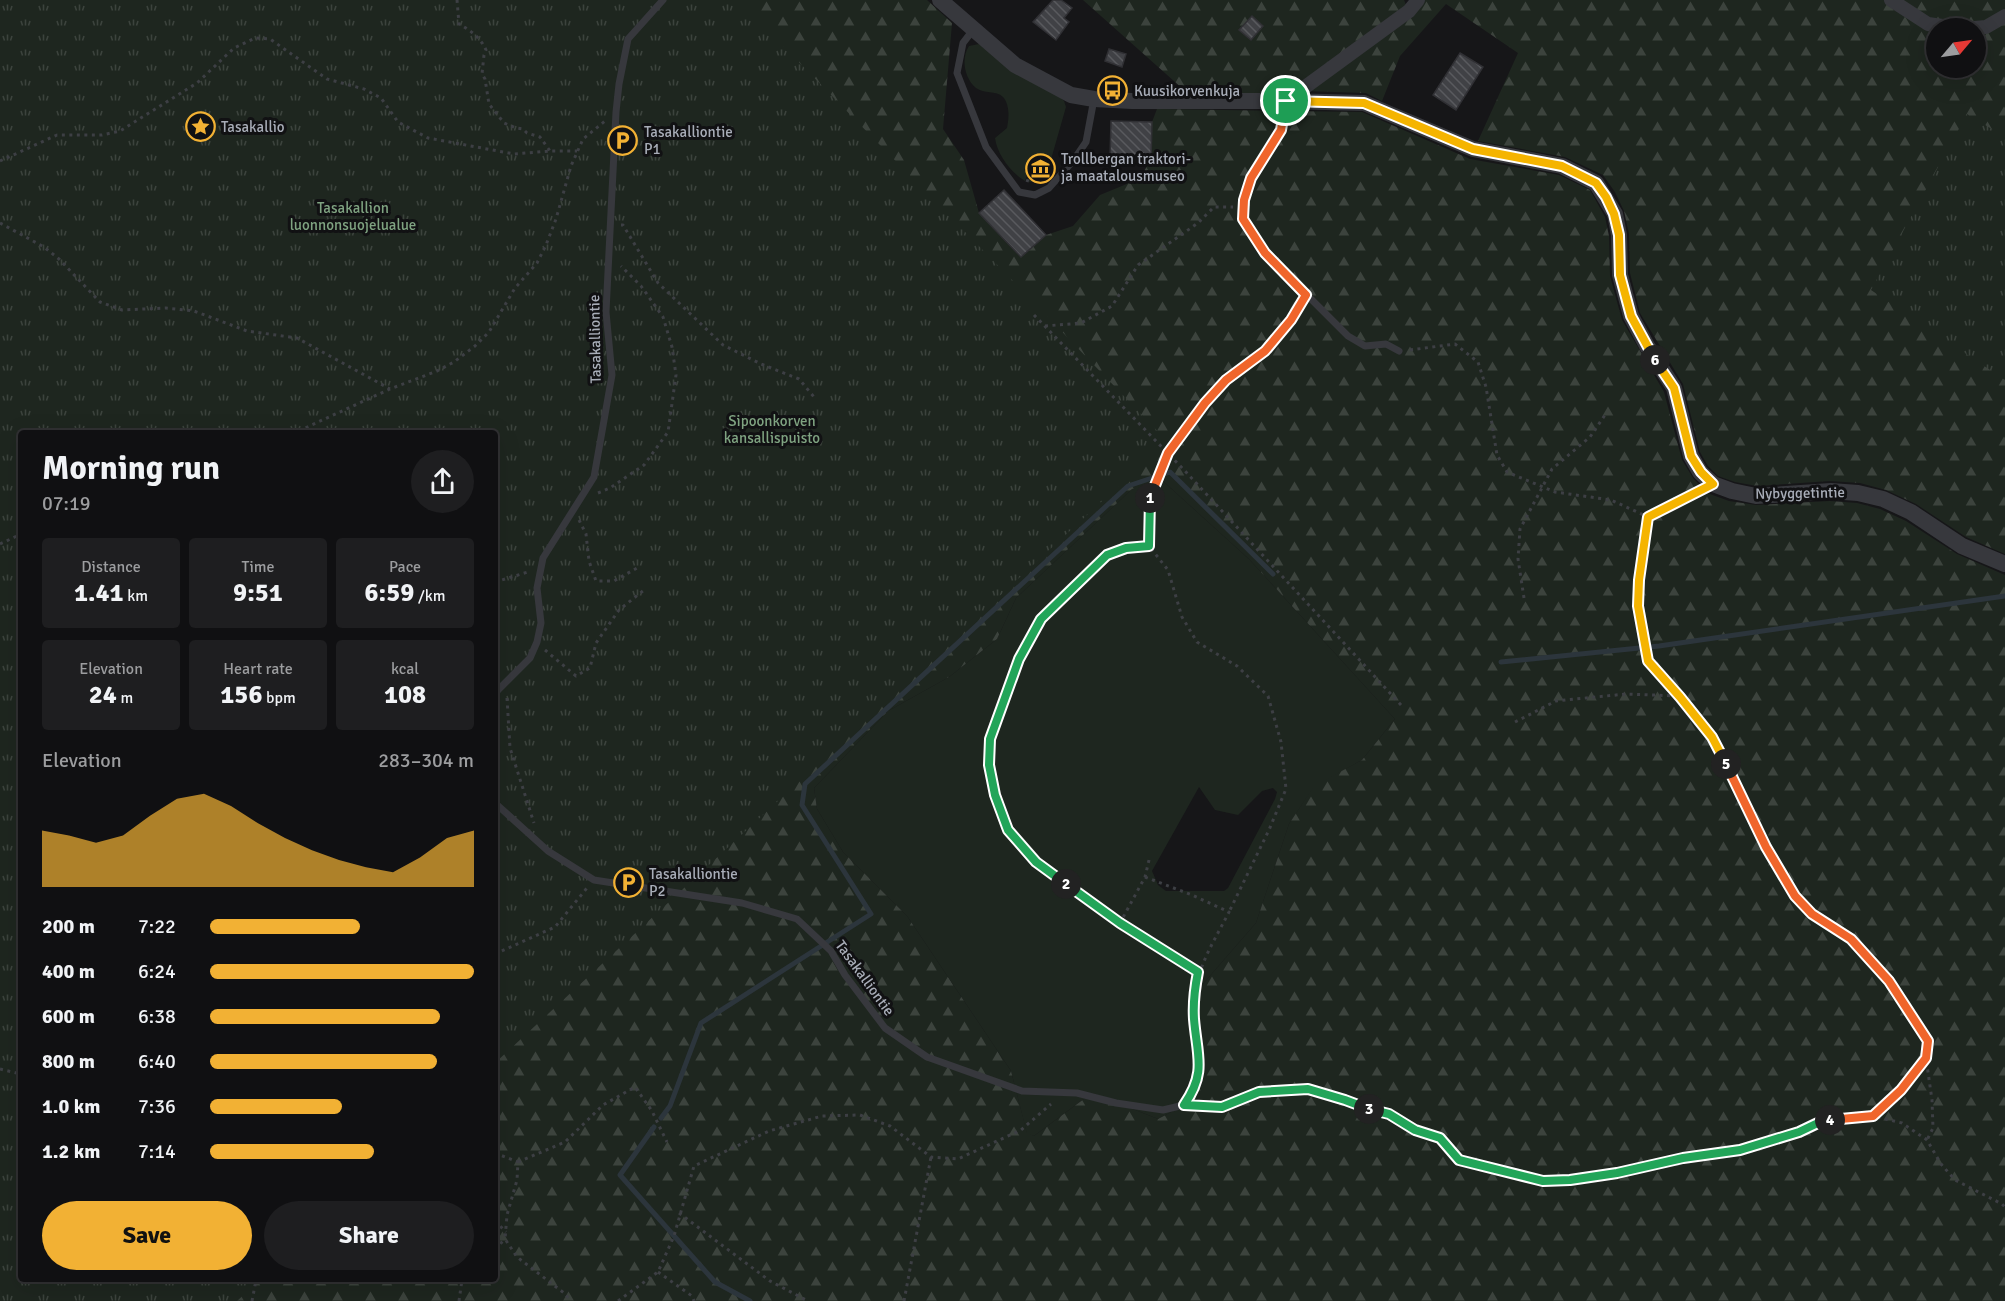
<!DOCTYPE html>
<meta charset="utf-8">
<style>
body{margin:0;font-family:Signika,sans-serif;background:#1e1e20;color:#f1f3f6;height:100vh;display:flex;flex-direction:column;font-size:22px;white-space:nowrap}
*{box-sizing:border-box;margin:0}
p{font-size:20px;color:#9c9d9f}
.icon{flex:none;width:33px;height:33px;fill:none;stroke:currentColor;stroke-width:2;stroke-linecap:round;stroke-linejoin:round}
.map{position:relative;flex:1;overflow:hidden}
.sheet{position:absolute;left:18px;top:430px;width:480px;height:852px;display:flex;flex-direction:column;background:#101012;border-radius:6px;box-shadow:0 6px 24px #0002,0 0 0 2px #303032}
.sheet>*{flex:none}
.needle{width:39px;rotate:61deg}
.tools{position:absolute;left:1926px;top:18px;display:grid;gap:12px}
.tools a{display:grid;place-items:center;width:60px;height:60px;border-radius:50%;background:#101012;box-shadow:0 6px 24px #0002,0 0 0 2px #303032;font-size:30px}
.pin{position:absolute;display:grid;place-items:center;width:51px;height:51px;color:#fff;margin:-26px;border:3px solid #fff;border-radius:50%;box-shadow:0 2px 6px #0007}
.km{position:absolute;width:30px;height:30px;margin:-15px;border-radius:50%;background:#222;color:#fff;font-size:16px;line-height:30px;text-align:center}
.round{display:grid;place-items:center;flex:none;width:63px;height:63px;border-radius:32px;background:#1e1e20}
.overview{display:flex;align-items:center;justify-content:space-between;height:102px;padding:0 24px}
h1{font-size:33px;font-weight:700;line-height:45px}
.figures{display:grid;grid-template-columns:repeat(3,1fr);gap:9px;height:102px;padding:6px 24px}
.figures div{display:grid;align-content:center;border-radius:6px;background:#1e1e20;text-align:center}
.figures b{font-size:26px;font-weight:700}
.figures small{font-size:16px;font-weight:400}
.figures p{font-size:16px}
.chart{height:168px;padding:12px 24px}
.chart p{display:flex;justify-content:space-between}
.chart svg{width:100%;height:108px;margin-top:6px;fill:#f2b134;opacity:.7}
.action{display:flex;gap:12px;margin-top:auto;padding:12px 24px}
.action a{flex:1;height:69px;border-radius:36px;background:#f2b134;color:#111;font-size:24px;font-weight:700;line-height:69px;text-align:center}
.action a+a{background:#1e1e20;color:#f1f3f6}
ul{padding:0 24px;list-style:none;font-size:20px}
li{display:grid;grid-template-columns:96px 72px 1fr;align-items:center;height:45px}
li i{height:15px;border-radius:8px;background:#f2b134}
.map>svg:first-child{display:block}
</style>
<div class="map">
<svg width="2005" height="1301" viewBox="0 0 2005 1301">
<defs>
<pattern id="forest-firs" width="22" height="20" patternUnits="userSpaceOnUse" patternTransform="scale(1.5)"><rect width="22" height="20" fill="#1e261f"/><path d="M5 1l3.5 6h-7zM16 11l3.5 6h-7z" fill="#3c433d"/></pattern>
<pattern id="park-tufts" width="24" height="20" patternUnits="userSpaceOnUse" patternTransform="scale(1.5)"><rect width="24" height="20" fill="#1e261f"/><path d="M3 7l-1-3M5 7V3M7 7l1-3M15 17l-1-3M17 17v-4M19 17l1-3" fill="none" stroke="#3c433d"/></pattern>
<pattern id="building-back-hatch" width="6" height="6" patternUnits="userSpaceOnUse" patternTransform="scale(1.5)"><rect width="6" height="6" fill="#404145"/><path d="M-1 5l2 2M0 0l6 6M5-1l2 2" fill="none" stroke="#595a5e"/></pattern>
</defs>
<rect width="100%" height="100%" fill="#161618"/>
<path fill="#1e261f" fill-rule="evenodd" d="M979 44 1056 93 1064 101 1066 107 1048 170C1043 179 1039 182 1029 182L1031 173 1034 174 1038 166 1028 162 1024 170 1028 172 1025 181C1011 173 997 154 995 138L1007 128C1009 118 1010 105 1003 97 996 90 984 94 976 88 964 78 961 58 969 46Z
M1163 481 1249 559 1395 719 1362 760 1314 787 1289 824 1256 923 1203 984 1189 1016 1200 1097 1158 1119 1092 1093 1034 1136 1027 1134 1011 1071 907 916 843 852 817 809 814 788 888 711 949 677 997 639 1016 598 1133 488ZM1199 787 1215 810 1238 815 1262 791 1273 788 1277 792 1275 799 1228 888 1224 891H1166L1158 885 1152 871Z"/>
<path fill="url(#forest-firs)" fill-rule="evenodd" d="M0 0H927L952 23 943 129 964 160 979 213 1021 257 1046 235 1073 226 1100 195 1139 179 1151 160 1152 122 1157 109 1362 112 1470 159 1559 175 1590 190 1605 217 1609 236 1610 276 1622 320 1664 392 1682 460 1693 478 1707 493 1729 501 1756 505 1830 501 1857 503 1880 509 1906 521 1957 554 2005 575V1301H0ZM21 434H495V1280H21ZM1163 481 1249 559 1395 719 1362 760 1314 786 1289 824 1256 923 1203 984 1189 1016 1200 1097 1158 1119 1092 1093 1034 1136 1027 1133 1011 1071 907 916 843 852 817 809 814 788 888 711 949 677 997 639 1016 598 1132 489Z
M1083 0H1404L1408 10 1294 91 1193 98Z
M1420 0H2005V554L1966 537 1916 504 1886 490 1860 483 1830 481 1757 486 1735 482 1718 476 1708 466 1700 452 1683 384 1640 313 1630 273 1629 234 1624 211 1615 192 1603 175 1565 157 1478 141 1518 53 1446 4 1400 56 1382 101 1366 93 1304 91ZM1936 28H1976V68H1936Z"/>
<path fill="url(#park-tufts)" d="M0 0H738L1020 288 1167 441 495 1063V434H21V1280H260L237 1301H0Z
M1967 114 2005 137V380L1871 290Z"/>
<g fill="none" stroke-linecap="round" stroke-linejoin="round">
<path stroke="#2c353c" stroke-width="5" d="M1501 662 1659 646 2005 596
M661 1118 670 1106 701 1023 871 914 802 805 805 784 1128 486 1170 472 1273 574
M654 1127 620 1175 715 1282 750 1301"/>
</g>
<path fill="url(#building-back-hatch)" stroke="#303034" stroke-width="1.5" d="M1053 0H1061L1072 8 1064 18 1069 22 1056 40 1033 22Z
M1252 16 1263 26 1251 40 1239 30Z
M1109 49 1126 54 1122 67 1105 61Z
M1460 53 1483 67 1456 110 1433 95Z
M1111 121 1152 122 1151 160 1110 159Z
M1004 190 1046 235 1021 257 979 213Z"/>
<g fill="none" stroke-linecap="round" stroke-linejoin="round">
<path stroke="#3d3f44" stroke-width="3" stroke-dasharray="3 4.5" stroke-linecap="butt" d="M457 0 459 24C470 30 481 38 486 50L484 55 482 74 485 79 489 104 504 123 516 128 523 129 527 133 540 137 550 151
M0 161 57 135H102L120 131 197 83 234 48 255 38 270 39 327 79 364 89 381 98 398 122 428 138 514 154 550 151H577
M1027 182 1032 167
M0 223 44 247 59 259 100 302 122 310 166 308 194 311 247 331 297 338 390 389
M621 225H623L658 283 723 345 761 364 799 379 814 397
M1034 315 1185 471 1402 706
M1045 326 1081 323 1112 306 1138 265 1198 223 1214 207H1233
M1410 350 1455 344 1478 362 1486 387 1497 455 1507 472 1555 492 1611 500 1648 517 1699 491
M292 434 390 389 437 371 454 362 475 346 489 332 515 288 537 263 546 245 556 219 571 166 583 139 605 121
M598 493 610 488 644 465 668 432 676 375 672 347 663 317 641 286 621 266
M1648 517 1639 580 1638 606 1648 661 1680 697 1712 737 1766 847 1795 896 1812 914 1851 939 1889 981 1928 1041 1926 1058 1932 1100 1933 1128 1927 1140
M579 520 586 534 589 561 596 581H614L637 568
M0 544 21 534
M1149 545 1150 499 1168 453 1205 403 1226 380 1265 351 1291 320 1300 304
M495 582 528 572
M1524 598 1518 559 1520 529 1552 469 1590 437 1607 412
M545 650 576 676 590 668 596 643 619 610 644 590
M507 698 510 748 534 823
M1515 722 1556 701 1626 694 1678 696
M1149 860 1145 877 1120 923 1198 972
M1145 877 1192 895 1229 912C1210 949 1192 974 1194 1017 1195 1040 1202 1058 1197 1082
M1120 923 1036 862 1008 829 995 795 989 765 990 739 1019 659 1041 619 1107 555 1126 547 1149 546 1168 570 1182 617 1197 642 1237 666 1268 696 1281 742 1286 789 1269 830 1229 912
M495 954 555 927 587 888
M0 1069 21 1074
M1198 1106H1222L1259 1092 1308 1089 1389 1114 1415 1129 1440 1138 1459 1160 1543 1181 1570 1180 1617 1173 1684 1158 1740 1150 1799 1132 1822 1121 1873 1116 1902 1123 1927 1140 1941 1164 1955 1180 2002 1204 2005 1207
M1873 1116 1901 1090 1926 1058
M495 1153 518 1162 517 1180 507 1215 505 1239 517 1257 564 1293 571 1301
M518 1162 565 1142 603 1105 635 1087 652 1111 667 1142
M679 1213 770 1281 808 1301
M495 1221 506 1232
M495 1249 505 1239
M658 1272 692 1296 694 1301
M252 1301 256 1280
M459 1301 462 1280
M618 1301 658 1272 674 1236 694 1166 769 1131 822 1116 860 1115 890 1126 931 1157 958 1159 1021 1130 1051 1104
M904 1301 931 1157"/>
<path stroke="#37383d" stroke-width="7" d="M973 30 963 43 957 73 986 147 1019 192 1035 195 1049 188 1073 161 1086 142 1094 99
M1286 101 1281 130 1251 178 1244 200 1243 219 1265 253 1348 336 1365 346 1386 344 1399 351
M495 695 498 690 530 658 537 642 541 623 537 588 543 558 594 477 612 375 606 312 616 112 619 84 628 39 663 0
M495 803 548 851 594 880 742 903 797 919 831 951 845 975 885 1028 927 1057 1022 1091 1077 1093 1116 1103 1163 1110 1184 1105 1193 1092"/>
<path stroke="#37383d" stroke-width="14" d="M1891 0 1928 24 1957 28
M1975 28 1986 27 2005 16
M1286 101 1409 11 1418 0"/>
<path stroke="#37383d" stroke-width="16" d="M940 0 1015 65 1071 95 1094 99 1132 101H1286L1364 103 1473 149 1562 166 1596 183 1615 214 1619 235 1620 275 1631 316 1647 346 1674 388 1691 456 1700 472 1713 484 1732 491 1756 496 1831 491 1858 493 1883 499 1911 512 1962 546 2005 564"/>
</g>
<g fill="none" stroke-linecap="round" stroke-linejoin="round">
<defs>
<path id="split-1" d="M1150 498 1168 453 1205 403 1226 380 1265 351 1291 320 1306 295 1265 253 1243 219 1244 200 1251 178 1281 130 1286 101"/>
<path id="split-2" d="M1066 884 1036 862 1008 830 995 795 989 765 990 739 1019 659 1041 619 1107 555 1126 548 1149 546 1150 498"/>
<path id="split-3" d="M1066 884 1120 923 1198 972C1195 987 1193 1004 1194 1019 1197 1056 1207 1072 1184 1105L1222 1107 1259 1092 1308 1089 1345 1100 1369 1109"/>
<path id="split-4" d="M1369 1109 1389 1114 1415 1130 1440 1138 1459 1160 1543 1181 1570 1180 1617 1173 1683 1158 1740 1150 1799 1132 1822 1121 1830 1120"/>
<path id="split-5" d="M1726 764 1766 847 1795 896 1812 914 1851 939 1889 981 1928 1041 1926 1058 1901 1090 1873 1116 1830 1120"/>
<path id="split-6" d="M1655 360 1674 388 1691 456 1701 472 1713 484 1648 517 1639 580 1638 606 1648 661 1680 697 1712 737 1726 764"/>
<path id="split-7" d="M1286 101 1364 103 1473 149 1562 166 1596 183 1606 197 1614 214 1619 235 1620 275 1631 316 1655 360"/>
</defs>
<use href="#split-1" stroke="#fff" stroke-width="12"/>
<use href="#split-2" stroke="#fff" stroke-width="12"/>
<use href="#split-3" stroke="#fff" stroke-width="12"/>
<use href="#split-4" stroke="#fff" stroke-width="12"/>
<use href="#split-5" stroke="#fff" stroke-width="12"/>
<use href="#split-6" stroke="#fff" stroke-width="12"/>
<use href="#split-7" stroke="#fff" stroke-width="12"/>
<use href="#split-1" stroke="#f0652b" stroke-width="8"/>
<use href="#split-2" stroke="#22a559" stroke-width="8"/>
<use href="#split-3" stroke="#22a559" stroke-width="8"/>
<use href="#split-4" stroke="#22a559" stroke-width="8"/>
<use href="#split-5" stroke="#f0652b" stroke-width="8"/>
<use href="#split-6" stroke="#f5b400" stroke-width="8"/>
<use href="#split-7" stroke="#f5b400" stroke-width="8"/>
</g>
<defs>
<symbol id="bus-ring" viewBox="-11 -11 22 22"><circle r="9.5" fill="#111113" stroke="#f2b134" stroke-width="1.5"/><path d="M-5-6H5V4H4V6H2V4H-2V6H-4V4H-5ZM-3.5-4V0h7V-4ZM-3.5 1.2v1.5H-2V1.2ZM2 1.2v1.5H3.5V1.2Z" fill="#f2b134"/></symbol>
<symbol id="sight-ring" viewBox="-11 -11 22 22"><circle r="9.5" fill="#111113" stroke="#f2b134" stroke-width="1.5"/><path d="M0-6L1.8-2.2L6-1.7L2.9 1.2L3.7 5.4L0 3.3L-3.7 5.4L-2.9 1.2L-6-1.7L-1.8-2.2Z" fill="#f2b134"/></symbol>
<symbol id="parking-ring" viewBox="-11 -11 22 22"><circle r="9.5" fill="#111113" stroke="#f2b134" stroke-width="1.5"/><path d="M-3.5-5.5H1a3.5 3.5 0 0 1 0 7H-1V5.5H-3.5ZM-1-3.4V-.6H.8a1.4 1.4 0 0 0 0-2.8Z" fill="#f2b134"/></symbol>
<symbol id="museum-ring" viewBox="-11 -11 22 22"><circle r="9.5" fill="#111113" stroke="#f2b134" stroke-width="1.5"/><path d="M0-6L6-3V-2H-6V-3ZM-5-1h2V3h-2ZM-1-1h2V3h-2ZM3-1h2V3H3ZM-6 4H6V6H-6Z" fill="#f2b134"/></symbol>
</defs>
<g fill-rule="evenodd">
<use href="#bus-ring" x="1096" y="74" width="33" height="33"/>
<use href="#sight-ring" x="184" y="110" width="33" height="33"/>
<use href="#parking-ring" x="606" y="124" width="33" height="33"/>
<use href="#museum-ring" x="1024" y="152" width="33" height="33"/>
<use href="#parking-ring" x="612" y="866" width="33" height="33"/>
</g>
<g text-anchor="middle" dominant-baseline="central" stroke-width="6" stroke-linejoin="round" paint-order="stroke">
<g font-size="15" fill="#a8adb8" stroke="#111113" text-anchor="start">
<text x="1134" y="91">Kuusikorvenkuja</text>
<text x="221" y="127">Tasakallio</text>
<text x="644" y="132">Tasakalliontie<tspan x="644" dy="17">P1</tspan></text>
<text x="1061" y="159">Trollbergan traktori-<tspan x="1061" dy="17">ja maatalousmuseo</tspan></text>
<text x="649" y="874">Tasakalliontie<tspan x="649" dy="17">P2</tspan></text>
</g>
<g font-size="15" fill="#7fa381" stroke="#111113">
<text x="353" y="208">Tasakallion<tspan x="353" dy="17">luonnonsuojelualue</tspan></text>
<text x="772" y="421">Sipoonkorven<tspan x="772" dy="17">kansallispuisto</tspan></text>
</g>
<g font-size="15" fill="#a8adb8" stroke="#111113">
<text transform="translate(595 339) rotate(-91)">Tasakalliontie</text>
<text transform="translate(1800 493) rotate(-1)">Nybyggetintie</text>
<text transform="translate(865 978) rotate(54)">Tasakalliontie</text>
</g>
</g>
</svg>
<div class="tools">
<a><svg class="needle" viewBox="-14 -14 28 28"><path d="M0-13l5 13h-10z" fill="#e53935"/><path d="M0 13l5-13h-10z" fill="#9c9d9f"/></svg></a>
</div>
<div class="pin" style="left:1286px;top:101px;background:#1e9e55"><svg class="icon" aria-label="arrive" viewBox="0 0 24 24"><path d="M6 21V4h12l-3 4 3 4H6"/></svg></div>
<b class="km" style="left:1150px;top:498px">1</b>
<b class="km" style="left:1066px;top:884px">2</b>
<b class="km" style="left:1369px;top:1109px">3</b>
<b class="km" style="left:1830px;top:1120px">4</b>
<b class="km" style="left:1726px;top:764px">5</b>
<b class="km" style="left:1655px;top:360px">6</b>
<section class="sheet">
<div class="overview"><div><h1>Morning run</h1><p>07:19</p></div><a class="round"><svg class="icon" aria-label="share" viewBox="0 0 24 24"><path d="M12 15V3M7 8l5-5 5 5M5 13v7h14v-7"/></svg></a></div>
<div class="figures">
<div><p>Distance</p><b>1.41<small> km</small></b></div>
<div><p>Time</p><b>9:51</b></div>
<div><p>Pace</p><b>6:59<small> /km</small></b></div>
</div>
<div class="figures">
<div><p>Elevation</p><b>24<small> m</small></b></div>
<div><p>Heart rate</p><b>156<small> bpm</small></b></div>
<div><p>kcal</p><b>108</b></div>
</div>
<div class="chart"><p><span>Elevation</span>283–304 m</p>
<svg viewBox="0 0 160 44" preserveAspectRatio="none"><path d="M0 44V21L10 23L20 26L30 23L40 15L50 8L60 6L70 11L80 18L90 24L100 29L110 33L120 36L130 38L140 32L150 24L160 21V44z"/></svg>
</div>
<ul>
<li><b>200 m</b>7:22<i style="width:57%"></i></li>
<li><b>400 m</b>6:24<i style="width:100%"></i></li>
<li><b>600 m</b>6:38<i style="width:87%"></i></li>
<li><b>800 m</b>6:40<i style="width:86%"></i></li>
<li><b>1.0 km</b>7:36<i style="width:50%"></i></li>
<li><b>1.2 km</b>7:14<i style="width:62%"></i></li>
</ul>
<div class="action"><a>Save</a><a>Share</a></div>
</section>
</div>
